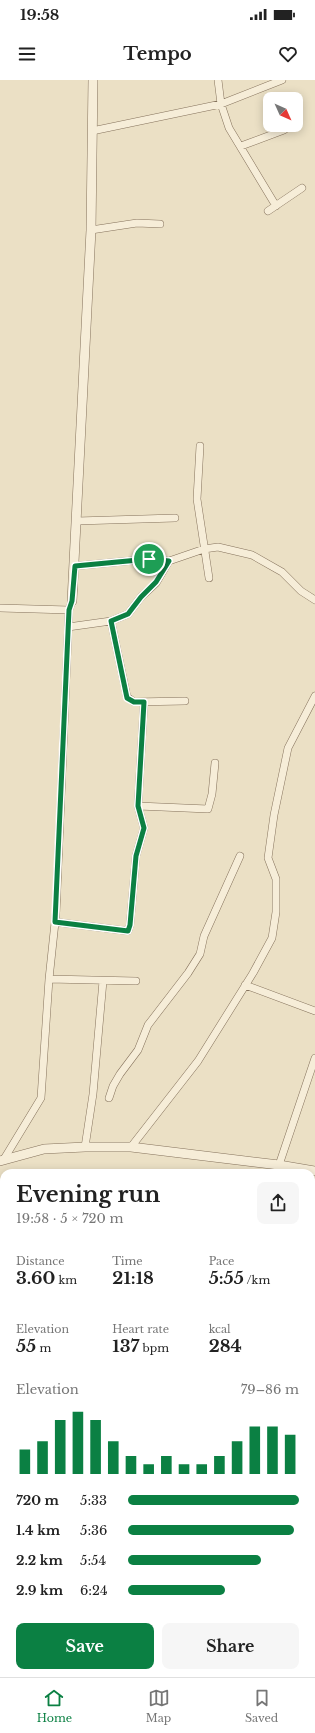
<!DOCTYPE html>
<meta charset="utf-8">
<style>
body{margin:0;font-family:"Libre Baskerville",serif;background:#f6f6f6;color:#222;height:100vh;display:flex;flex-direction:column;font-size:15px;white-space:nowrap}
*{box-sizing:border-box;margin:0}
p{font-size:13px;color:#767676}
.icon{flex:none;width:22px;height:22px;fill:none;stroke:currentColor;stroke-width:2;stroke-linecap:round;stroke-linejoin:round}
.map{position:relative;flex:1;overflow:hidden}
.sheet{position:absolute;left:0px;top:1089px;width:315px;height:508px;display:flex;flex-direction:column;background:#fff;border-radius:12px 12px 0 0;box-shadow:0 2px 10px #0003}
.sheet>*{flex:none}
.needle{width:26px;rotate:135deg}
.fabs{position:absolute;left:263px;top:12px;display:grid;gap:8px}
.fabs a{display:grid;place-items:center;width:40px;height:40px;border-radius:8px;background:#fff;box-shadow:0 2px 10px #0003;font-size:20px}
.pin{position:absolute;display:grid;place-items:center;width:34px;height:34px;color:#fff;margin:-17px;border:2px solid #fff;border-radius:50%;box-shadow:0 1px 4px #0007}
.round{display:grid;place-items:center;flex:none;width:42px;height:42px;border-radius:8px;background:#f6f6f6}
.summary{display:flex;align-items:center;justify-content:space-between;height:68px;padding:0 16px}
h1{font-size:22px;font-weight:700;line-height:30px}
.figures{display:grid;grid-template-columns:repeat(3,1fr);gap:6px;height:68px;padding:4px 16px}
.figures div{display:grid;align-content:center}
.figures b{font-size:17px;font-weight:700}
.figures small{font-size:11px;font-weight:400}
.figures p{font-size:11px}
.chart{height:112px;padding:8px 16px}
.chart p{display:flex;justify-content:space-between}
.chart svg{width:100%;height:72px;margin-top:4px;stroke:#0b8043;stroke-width:6}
.button{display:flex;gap:8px;margin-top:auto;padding:8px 16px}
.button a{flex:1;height:46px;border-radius:8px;background:#0b8043;color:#fff;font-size:16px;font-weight:700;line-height:46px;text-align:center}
.button a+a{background:#f6f6f6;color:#222}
ul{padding:0 16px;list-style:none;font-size:13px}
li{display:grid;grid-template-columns:64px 48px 1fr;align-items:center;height:30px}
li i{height:10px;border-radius:5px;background:#0b8043}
.status{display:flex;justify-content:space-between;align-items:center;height:28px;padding:0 20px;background:#fff;direction:ltr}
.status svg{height:11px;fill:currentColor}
header{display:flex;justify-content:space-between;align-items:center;height:52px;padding:0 16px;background:#fff;font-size:18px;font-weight:700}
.tab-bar{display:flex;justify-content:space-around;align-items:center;height:56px;border-top:1px solid #e0e0e0;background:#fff;font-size:11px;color:#767676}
.tab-bar a{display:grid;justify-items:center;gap:2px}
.tab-bar .selected{color:#0b8043}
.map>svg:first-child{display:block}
</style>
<div class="status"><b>19:58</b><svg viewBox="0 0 49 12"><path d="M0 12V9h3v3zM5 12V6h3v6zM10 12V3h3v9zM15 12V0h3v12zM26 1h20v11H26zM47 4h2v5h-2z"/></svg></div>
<header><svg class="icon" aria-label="menu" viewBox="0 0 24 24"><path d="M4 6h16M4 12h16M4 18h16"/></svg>Tempo<svg class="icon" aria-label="heart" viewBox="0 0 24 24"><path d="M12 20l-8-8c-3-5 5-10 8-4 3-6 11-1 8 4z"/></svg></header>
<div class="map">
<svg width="315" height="1597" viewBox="0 0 315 1597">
<rect width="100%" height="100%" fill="#ebe0c5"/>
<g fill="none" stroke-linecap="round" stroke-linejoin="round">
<defs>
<path id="minor" d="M218 0 221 24 229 48 276 126
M92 51 221 24 282 0
M241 66 284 50
M268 131 302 108
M91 150 137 143 160 144
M200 366 197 419 209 498
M77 441 175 438
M75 486 149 479 169 481
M0 528 69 530
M111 541 127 617 134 622 185 621
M68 547 111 541 128 534 141 517 156 503 169 481 204 469 218 467 252 475 282 492 301 511 315 520
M138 726 208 729 212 714 215 683
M55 842 128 851 130 845 136 776 144 748 138 726 144 622
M49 899 136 901
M245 905 315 931
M109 1018 113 1006 120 994 138 970 148 945 188 893 200 874 204 856 240 776
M85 1067 93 1014 103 901
M131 1067 198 981 253 893 272 858 276 832V799L268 778 274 735 288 668 315 616
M4 1079 41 1018 49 899 56 833 69 530 72 521
M279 1085 315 978
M0 1366 4 1368
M0 1446 4 1447
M311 1464 315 1451
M201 1593 217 1597
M182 1597 183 1593
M268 1597 269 1593"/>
<path id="tertiary" d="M72 521 91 150 93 0
M0 1081 44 1069 85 1067H131L279 1085 315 1091"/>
</defs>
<use href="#minor" stroke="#85725c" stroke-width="8"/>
<use href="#tertiary" stroke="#85725c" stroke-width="10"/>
<use href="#minor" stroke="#f6edd8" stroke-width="7"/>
<use href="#tertiary" stroke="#f6edd8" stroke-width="9"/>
</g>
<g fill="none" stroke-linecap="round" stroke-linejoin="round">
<defs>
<path id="route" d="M149 479 169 481 156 502 141 517 128 534 111 541 127 618 134 622H144L138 726 144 748 136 776 130 845 128 851 55 842 69 530 72 521 75 486Z"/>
</defs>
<use href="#route" stroke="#fff" stroke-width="8"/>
<use href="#route" stroke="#0b8043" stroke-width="5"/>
</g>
</svg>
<div class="fabs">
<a><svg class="needle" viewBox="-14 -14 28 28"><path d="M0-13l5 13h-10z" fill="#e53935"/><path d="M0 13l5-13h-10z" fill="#767676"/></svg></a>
</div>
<div class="pin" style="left:149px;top:479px;background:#1e9e55"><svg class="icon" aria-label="arrive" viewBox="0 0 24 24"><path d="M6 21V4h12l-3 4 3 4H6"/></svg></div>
<section class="sheet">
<div class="summary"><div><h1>Evening run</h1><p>19:58 · 5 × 720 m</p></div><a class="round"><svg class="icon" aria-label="share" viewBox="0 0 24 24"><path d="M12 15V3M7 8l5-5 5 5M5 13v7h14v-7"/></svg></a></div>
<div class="figures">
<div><p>Distance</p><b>3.60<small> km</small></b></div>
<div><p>Time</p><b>21:18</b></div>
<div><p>Pace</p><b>5:55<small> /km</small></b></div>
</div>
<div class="figures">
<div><p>Elevation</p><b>55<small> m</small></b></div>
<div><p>Heart rate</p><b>137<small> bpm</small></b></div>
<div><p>kcal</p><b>284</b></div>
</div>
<div class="chart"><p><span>Elevation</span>79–86 m</p>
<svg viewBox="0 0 160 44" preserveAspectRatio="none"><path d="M5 44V29M15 44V24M25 44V11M35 44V6M45 44V11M55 44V24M65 44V33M75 44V38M85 44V33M95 44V38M105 44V38M115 44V33M125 44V24M135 44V15M145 44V15M155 44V20"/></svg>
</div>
<ul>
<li><b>720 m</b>5:33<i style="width:100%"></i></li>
<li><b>1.4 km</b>5:36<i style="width:97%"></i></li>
<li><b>2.2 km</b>5:54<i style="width:78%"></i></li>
<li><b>2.9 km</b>6:24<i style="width:57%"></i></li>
</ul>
<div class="button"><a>Save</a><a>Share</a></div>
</section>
</div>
<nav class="tab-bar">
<a class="selected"><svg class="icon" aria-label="home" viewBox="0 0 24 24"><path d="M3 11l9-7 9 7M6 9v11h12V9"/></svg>Home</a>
<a><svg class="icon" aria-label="map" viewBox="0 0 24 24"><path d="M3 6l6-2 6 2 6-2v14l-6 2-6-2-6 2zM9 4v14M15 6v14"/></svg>Map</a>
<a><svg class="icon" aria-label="saved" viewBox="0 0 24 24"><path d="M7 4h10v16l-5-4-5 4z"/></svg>Saved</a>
</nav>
